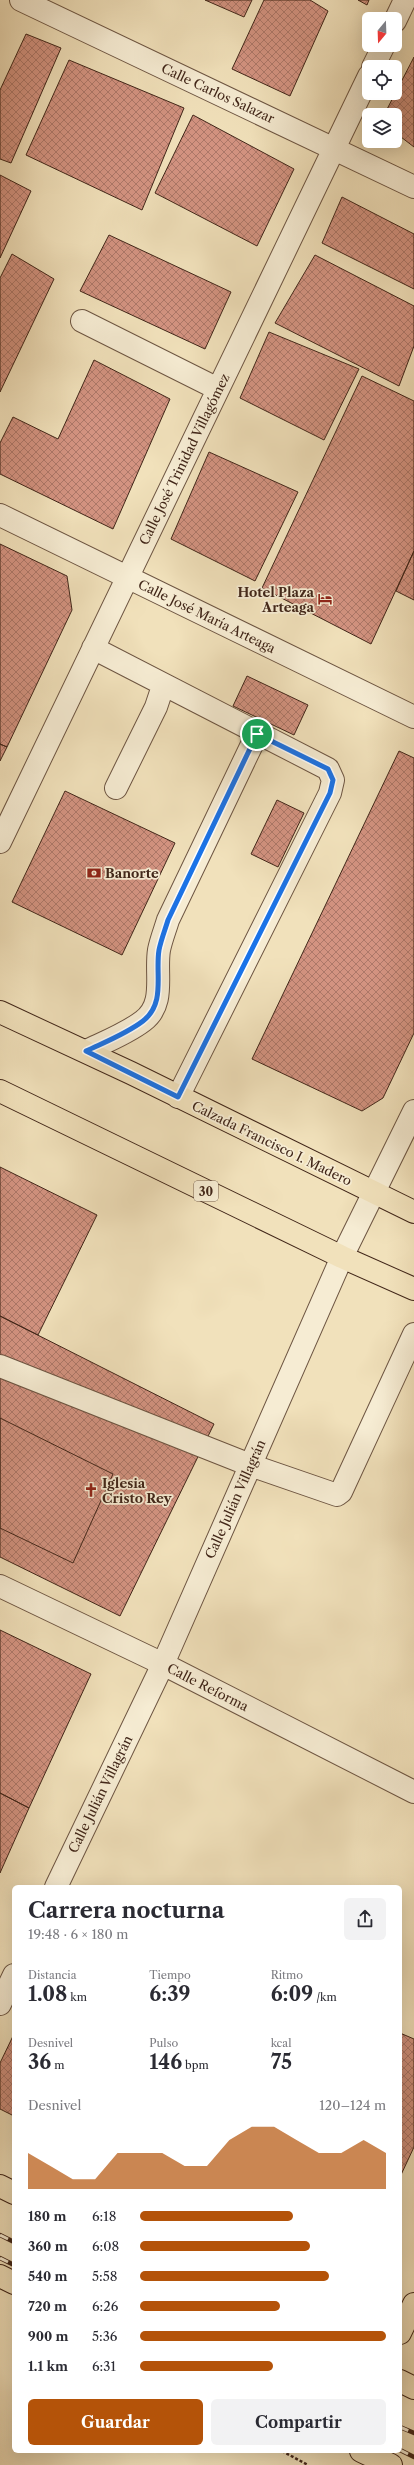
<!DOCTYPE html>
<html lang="es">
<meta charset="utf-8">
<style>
body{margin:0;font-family:"Libre Caslon Text",serif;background:#f2f2f3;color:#2b2b33;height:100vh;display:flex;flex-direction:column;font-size:15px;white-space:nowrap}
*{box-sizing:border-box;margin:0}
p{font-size:13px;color:#7c7c81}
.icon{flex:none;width:22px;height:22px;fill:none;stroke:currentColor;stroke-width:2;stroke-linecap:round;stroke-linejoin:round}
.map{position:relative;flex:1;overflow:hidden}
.drawer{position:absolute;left:12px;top:1885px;width:390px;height:568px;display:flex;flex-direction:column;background:#fff;border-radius:6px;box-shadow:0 4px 16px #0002}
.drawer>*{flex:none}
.needle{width:26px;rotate:199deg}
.tools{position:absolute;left:362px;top:12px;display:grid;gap:8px}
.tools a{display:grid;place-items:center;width:40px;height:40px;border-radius:6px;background:#fff;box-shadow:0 4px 16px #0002;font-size:20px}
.pin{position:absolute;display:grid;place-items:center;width:34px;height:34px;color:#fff;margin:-17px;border:2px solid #fff;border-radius:50%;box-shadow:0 1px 4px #0007}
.round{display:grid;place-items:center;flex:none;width:42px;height:42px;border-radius:6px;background:#f2f2f3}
.summary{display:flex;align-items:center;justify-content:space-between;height:68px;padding:0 16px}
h1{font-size:22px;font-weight:800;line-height:30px}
.figures{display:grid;grid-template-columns:repeat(3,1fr);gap:6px;height:68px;padding:4px 16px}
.figures div{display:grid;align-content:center}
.figures b{font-size:20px;font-weight:800}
.figures small{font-size:11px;font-weight:400}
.figures p{font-size:11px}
.chart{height:112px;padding:8px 16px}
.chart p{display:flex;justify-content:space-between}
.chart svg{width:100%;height:72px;margin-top:4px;fill:#b45309;opacity:.7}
.action{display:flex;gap:8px;margin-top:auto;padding:8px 16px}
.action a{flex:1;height:46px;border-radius:6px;background:#b45309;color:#fff;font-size:16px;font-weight:800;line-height:46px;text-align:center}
.action a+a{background:#f2f2f3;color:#2b2b33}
ul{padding:0 16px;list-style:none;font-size:13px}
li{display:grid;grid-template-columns:64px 48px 1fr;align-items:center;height:30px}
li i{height:10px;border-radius:5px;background:#b45309}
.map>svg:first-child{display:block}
</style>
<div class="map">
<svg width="414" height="2465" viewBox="0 0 414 2465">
<defs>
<pattern id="building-cross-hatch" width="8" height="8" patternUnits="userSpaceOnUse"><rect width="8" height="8" fill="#d39381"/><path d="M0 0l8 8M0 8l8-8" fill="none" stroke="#ad7869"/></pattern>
</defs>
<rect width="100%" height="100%" fill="#f1e1bb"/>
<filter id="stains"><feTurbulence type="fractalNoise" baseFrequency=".005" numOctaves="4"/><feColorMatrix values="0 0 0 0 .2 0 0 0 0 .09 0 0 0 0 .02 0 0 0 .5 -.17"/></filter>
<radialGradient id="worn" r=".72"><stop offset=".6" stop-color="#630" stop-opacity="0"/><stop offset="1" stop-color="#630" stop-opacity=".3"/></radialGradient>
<path fill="url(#building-cross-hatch)" stroke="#412619" d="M205 0H252L244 17Z
M264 0H310L328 11 290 96 232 69Z
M358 0H369L367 5Z
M26 34 61 48 11 163 0 159V90Z
M414 57V147L401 137 395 129V115H384Z
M69 60 184 108 142 210 26 155Z
M193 115 294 169 257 246 155 193Z
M0 175 31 191 0 258Z
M342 197 414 234V289L322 243Z
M109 235 231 292 205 349 80 291Z
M12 254 54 279 0 392V278Z
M315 255 414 306V346L399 386 275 323Z
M269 332 359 369 324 440 240 398Z
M94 360 170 399 113 529 0 474V443L13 417 58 439Z
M362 376 414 401V551L371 644 262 588Z
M209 452 298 492 255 581 171 539Z
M0 544 67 576 72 610 7 747 0 744Z
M414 551V600L396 591Z
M247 676 308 705 294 735 233 706Z
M0 744 7 747 0 761Z
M399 751 414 758V1033L383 1098 362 1111 252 1059Z
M65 791 175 843 122 955 12 902Z
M277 800 304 813 278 867 251 854Z
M0 1167 97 1215 38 1335 0 1316Z
M0 1316 214 1424 120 1616 0 1557Z
M0 1418 113 1474 73 1563 0 1528Z
M0 1630 91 1674 29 1808 0 1793Z
M0 1793 29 1808 0 1873Z
M400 2033 414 2039V2147L400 2177Z
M14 2034V2116L0 2109V2063Z"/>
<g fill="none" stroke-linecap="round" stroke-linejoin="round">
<defs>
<path id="minor" d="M21 0 414 187
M395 21 405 0
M373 67 384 45
M82 321 218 389
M0 515 414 717
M93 648 328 769 333 780 330 793 178 1097
M116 788 156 707 163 686
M0 842 369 76
M86 1051C105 1042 126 1034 143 1021 166 1004 155 974 159 950 161 940 165 930 168 920L257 734
M0 1366 250 1465 337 1495 341 1492 414 1334
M0 1586 163 1664 414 1792
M56 1887 163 1664 342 1257 414 1111
M0 2004 14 1975"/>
<path id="major" d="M0 1012 131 1073 414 1212
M0 1091 342 1257 414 1289
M0 2186 14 2193
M0 2276 14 2283
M400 2333 414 2304
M400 2381 414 2388
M361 2451 391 2465"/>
</defs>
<use href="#minor" stroke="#6d5542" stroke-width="24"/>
<use href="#major" stroke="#412619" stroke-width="24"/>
<path stroke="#412619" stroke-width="2.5" stroke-dasharray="3 2" stroke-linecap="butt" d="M282 2451 308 2465"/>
<use href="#minor" stroke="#f6ecd3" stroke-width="22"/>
<use href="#major" stroke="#f1e1bb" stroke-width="22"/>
<defs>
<path id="rail" d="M0 2235 14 2242
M0 2258 14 2265
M400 2427 414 2433
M400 2450 414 2457"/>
</defs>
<use href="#rail" stroke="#412619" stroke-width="4.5"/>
<use href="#rail" stroke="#f6ecd3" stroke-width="3" stroke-dasharray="9" stroke-linecap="butt"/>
</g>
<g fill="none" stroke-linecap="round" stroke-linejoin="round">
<defs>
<path id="route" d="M257 734 328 769 333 780 330 793 178 1097 86 1051C105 1042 126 1034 143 1021 166 1003 155 974 159 950 161 940 165 930 168 920Z"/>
</defs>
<use href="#route" stroke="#fff" stroke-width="8"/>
<use href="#route" stroke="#1a73e8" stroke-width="5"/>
</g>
<defs>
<symbol id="hotel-bare" viewBox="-9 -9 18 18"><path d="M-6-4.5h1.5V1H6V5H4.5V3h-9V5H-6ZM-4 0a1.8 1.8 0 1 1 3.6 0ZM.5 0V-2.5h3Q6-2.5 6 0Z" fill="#8f2418" stroke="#f6ecd3" stroke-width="2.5" paint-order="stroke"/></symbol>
<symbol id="bank-bare" viewBox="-9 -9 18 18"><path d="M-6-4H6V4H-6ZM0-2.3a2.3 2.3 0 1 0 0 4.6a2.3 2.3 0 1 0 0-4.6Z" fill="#8f2418" stroke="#f6ecd3" stroke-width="2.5" paint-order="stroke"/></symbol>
<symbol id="church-bare" viewBox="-9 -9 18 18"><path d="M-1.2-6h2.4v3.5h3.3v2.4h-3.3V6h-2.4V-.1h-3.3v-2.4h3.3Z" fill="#8f2418" stroke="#f6ecd3" stroke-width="2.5" paint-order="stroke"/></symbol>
</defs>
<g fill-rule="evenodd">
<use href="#hotel-bare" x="315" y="589" width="20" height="20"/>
<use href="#bank-bare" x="84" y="863" width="20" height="20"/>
<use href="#church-bare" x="81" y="1480" width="20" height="20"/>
</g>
<g text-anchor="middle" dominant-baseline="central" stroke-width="3.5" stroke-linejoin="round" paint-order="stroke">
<rect fill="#f6ecd3" stroke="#776151" stroke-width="1" x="194" y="1181" width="24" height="20" rx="3"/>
<g font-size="12" font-weight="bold" fill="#412619">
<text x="206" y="1191">30</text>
</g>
<g font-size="13" fill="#412619" stroke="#f6ecd3">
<text transform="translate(218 93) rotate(25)">Calle Carlos Salazar</text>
<text transform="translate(184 459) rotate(-64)">Calle José Trinidad Villagómez</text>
<text transform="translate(207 616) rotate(26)">Calle José María Arteaga</text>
<text transform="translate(272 1143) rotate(26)">Calzada Francisco I. Madero</text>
<text transform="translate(235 1499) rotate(-66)">Calle Julián Villagrán</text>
<text transform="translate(208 1687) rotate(27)">Calle Reforma</text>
<text transform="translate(100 1794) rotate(-64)">Calle Julián Villagrán</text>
</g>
<g font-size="13" font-weight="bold" fill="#412619" stroke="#f6ecd3" text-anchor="start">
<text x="314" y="592" text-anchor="end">Hotel Plaza<tspan x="314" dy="15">Arteaga</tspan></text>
<text x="105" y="873">Banorte</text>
<text x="102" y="1483">Iglesia<tspan x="102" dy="15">Cristo Rey</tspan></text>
</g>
</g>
<rect width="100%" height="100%" filter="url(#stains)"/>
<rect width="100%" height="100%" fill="url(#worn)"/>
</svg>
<div class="tools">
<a><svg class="needle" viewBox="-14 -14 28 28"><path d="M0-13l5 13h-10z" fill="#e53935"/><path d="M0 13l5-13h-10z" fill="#7c7c81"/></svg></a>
<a><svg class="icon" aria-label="locate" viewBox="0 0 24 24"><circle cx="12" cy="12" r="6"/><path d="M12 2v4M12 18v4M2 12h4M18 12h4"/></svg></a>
<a><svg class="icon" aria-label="layers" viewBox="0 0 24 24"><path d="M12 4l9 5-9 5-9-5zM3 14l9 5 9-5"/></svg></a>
</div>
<div class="pin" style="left:257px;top:734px;background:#1e9e55"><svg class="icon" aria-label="arrive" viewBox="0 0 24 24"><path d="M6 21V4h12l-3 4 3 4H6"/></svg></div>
<section class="drawer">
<div class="summary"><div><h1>Carrera nocturna</h1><p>19:48 · 6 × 180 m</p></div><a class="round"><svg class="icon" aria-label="share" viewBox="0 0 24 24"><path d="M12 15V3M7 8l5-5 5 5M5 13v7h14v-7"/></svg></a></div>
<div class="figures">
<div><p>Distancia</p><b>1.08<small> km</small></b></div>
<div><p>Tiempo</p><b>6:39</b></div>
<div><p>Ritmo</p><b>6:09<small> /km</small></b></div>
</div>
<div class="figures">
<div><p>Desnivel</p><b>36<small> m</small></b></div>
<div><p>Pulso</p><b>146<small> bpm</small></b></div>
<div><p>kcal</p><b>75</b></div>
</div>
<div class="chart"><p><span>Desnivel</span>120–124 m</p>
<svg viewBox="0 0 160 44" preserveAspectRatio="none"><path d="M0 44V22L10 30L20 38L30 38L40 22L50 22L60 22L70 30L80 30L90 14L100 6L110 6L120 14L130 22L140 22L150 14L160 22V44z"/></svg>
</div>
<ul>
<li><b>180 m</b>6:18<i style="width:62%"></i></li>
<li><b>360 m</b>6:08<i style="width:69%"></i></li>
<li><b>540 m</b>5:58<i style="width:77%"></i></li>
<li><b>720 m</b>6:26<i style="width:57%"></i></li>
<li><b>900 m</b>5:36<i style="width:100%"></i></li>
<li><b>1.1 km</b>6:31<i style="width:54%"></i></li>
</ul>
<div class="action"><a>Guardar</a><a>Compartir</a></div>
</section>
</div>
